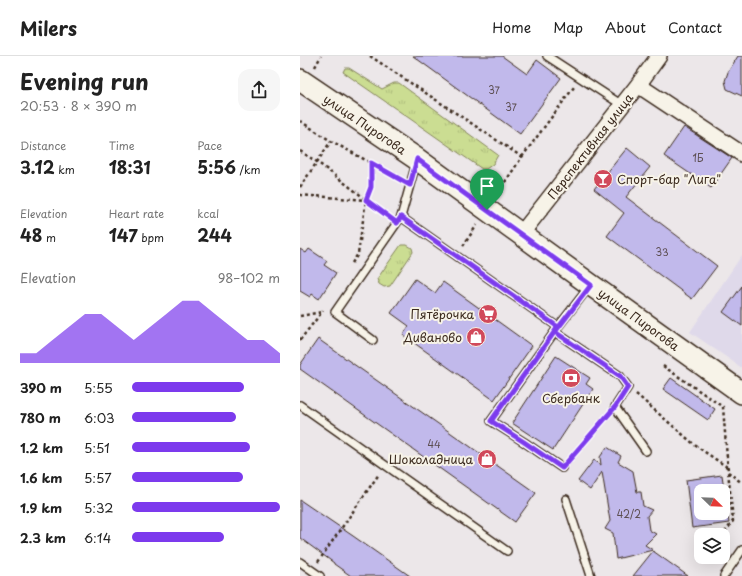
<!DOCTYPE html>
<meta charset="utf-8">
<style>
body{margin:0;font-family:"Playpen Sans",sans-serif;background:#f6f6f6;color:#222;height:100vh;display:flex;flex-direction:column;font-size:15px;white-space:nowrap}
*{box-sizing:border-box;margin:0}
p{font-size:13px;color:#767676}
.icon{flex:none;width:22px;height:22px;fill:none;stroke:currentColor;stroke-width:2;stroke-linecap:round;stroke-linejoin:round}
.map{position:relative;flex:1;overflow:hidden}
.sheet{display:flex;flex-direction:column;background:#fff;width:300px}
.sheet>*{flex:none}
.needle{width:26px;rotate:113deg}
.fabs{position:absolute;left:394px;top:428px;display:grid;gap:8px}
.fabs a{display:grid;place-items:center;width:36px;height:36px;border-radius:8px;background:#fff;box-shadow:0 4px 16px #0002;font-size:20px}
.pin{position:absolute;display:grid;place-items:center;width:34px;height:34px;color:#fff;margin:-41px -17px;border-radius:50% 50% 50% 0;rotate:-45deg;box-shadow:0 0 4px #0007}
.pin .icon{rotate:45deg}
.round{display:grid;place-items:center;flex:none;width:42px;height:42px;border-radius:12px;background:#f6f6f6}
.headline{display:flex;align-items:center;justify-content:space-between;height:68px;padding:0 20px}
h1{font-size:22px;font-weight:700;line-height:30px}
.stats{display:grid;grid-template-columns:repeat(3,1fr);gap:6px;height:68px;padding:4px 20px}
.stats div{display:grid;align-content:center}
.stats b{font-size:17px;font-weight:700}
.stats small{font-size:11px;font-weight:400}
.stats p{font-size:11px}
.chart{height:112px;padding:8px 20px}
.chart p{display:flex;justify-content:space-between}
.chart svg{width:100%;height:72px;margin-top:4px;fill:#7c3aed;opacity:.7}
ul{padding:0 20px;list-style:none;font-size:13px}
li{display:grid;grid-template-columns:64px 48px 1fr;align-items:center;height:30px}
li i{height:10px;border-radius:5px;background:#7c3aed}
header{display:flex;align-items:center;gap:24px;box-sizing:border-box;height:56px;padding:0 20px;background:#fff;border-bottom:1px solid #e0e0e0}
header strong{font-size:19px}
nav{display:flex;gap:22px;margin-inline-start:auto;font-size:14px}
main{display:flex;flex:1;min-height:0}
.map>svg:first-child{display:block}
</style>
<header>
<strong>Milers</strong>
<nav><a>Home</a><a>Map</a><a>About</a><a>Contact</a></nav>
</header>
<main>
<section class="sheet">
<div class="headline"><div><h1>Evening run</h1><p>20:53 · 8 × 390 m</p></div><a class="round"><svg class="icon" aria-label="share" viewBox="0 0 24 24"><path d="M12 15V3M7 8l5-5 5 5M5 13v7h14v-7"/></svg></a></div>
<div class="stats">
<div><p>Distance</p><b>3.12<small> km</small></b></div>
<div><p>Time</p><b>18:31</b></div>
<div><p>Pace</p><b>5:56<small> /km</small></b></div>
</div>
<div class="stats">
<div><p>Elevation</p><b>48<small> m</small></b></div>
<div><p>Heart rate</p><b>147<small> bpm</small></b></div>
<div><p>kcal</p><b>244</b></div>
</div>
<div class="chart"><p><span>Elevation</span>98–102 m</p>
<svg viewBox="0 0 160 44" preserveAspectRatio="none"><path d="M0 44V38L10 38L20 30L30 22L40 14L50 14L60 22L70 30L80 22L90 14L100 6L110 6L120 14L130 22L140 30L150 30L160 38V44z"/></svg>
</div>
<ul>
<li><b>390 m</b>5:55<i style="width:76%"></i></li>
<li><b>780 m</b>6:03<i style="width:70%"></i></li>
<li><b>1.2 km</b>5:51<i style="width:80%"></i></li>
<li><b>1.6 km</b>5:57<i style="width:75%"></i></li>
<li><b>1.9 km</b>5:32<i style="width:100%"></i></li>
<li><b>2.3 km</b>6:14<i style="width:62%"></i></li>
</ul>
</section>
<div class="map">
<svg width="442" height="520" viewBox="0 0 442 520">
<defs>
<pattern id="grass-tufts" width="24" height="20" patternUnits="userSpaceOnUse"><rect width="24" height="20" fill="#cbdd92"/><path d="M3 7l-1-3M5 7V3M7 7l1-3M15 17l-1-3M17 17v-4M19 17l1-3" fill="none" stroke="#afbe7d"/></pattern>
</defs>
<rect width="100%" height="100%" fill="#ece7e9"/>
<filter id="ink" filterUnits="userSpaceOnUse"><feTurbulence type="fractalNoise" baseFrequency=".025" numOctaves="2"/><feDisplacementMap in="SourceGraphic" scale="8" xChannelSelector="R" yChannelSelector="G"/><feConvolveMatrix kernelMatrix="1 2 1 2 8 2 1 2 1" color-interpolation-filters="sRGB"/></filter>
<g filter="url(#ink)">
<path fill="#dfd9ea" d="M442 199V312L390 276Z"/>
<path fill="url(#grass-tufts)" stroke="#838458" d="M45 12H49L82 33 94 27H99L198 99 193 108 186 113H182L43 16Z
M101 189H107L112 192 113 196 90 230 84 231 79 228 77 223Z"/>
<path fill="#c1b9eb" stroke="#3b2a1e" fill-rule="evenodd" d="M113 0H202L227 18 237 4 261 22 220 78Z
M438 0H442V40L427 33 425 25 428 16Z
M384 71 432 102 411 132 364 100Z
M327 92 350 111 326 141 417 210 392 243 307 180 324 157 294 133Z
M0 193 6 197 9 193 27 205 24 209 36 217 19 243 12 238 10 241 0 235Z
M115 223 135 237 143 226 232 290 194 344 103 279 109 270 91 257Z
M442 230V270L423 256Z
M18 283 236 437 215 466 0 313V309Z
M256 300 290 322 286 328 293 333 253 394 212 367Z
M371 322 415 353 408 364 363 333Z
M307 391 321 400 318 406 333 415 337 436H341L343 450 352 454 347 460 349 474 356 478 345 489 353 494 316 503 313 477 305 473 310 465 302 416 290 434 278 425 294 404 301 409 300 401Z
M422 419 429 467 392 472 386 424ZM401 435H423V457H401Z
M0 444 53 480 110 520H51L34 508V507L0 482Z
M353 495 388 520H333Z"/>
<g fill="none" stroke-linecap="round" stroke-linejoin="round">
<defs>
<path id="lane" d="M247 0 322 49
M101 161 258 271
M255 276 320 320 328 331 315 351 346 395
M73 284 35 256 101 161 117 104
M0 349 207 495
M262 412 224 386 191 365 258 271 289 231
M266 443 291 520
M0 506 20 520
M424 520 442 494"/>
<path id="street" d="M338 29 442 98
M221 178 338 29 359 0"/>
<path id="secondary" d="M0 24 117 103 291 229 442 337"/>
</defs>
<use href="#lane" stroke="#3b2a1e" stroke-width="10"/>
<use href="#street" stroke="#3b2a1e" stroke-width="18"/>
<use href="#secondary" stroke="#3b2a1e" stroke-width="24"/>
<path stroke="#3b2a1e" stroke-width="2.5" stroke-dasharray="3 3" stroke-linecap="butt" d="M70 0 222 101 197 138
M15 11 21 0
M0 65 31 85 100 123
M0 95 17 106 88 160
M222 101 274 31
M0 131 17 106 31 85
M0 139 66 144
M163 190 177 169
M52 207 58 198 66 144 71 131V107
M0 260 22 256 23 254
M0 284 22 256
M363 310 423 351 428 415 433 465 423 479
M336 338 396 390 427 411
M270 403 307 360
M428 416 442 427
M18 506 79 418
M404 507 408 501"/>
<use href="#lane" stroke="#f7f3e8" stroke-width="7"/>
<use href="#street" stroke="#f7f3e8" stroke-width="15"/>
<use href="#secondary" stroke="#f7f3e8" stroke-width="21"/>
</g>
</g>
<g fill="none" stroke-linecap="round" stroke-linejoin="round" filter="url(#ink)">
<defs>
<path id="route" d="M187 154 117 103 110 129 71 107V131L66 144 97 167 101 161 258 271 191 365 224 386 262 412 315 351 328 331 320 320 255 276 291 229 187 154"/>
</defs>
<use href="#route" stroke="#fff" stroke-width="8"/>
<use href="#route" stroke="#7c3aed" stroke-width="5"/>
</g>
<defs>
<symbol id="bar-disc" viewBox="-11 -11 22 22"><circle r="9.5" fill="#d1495b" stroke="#f7f3e8"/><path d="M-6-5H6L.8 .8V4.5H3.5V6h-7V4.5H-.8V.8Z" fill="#fff"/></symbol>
<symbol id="supermarket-disc" viewBox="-11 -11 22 22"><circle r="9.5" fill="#d1495b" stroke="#f7f3e8"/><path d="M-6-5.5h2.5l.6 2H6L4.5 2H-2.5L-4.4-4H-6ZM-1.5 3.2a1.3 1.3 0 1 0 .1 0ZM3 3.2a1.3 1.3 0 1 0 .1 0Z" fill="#fff"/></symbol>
<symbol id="shop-disc" viewBox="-11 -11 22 22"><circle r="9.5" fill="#d1495b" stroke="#f7f3e8"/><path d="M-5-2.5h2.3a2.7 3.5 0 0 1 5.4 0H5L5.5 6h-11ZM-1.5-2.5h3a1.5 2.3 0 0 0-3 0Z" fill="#fff"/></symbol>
<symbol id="bank-disc" viewBox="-11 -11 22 22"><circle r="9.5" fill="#d1495b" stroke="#f7f3e8"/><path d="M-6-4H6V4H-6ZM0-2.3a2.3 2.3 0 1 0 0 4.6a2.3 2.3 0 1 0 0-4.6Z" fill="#fff"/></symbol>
</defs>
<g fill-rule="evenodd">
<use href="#bar-disc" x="292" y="112" width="22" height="22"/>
<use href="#supermarket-disc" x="177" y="247" width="22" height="22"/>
<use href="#shop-disc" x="165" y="270" width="22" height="22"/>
<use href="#bank-disc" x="260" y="311" width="22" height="22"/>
<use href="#shop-disc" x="176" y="392" width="22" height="22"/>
</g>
<g text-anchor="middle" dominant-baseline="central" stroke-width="4" stroke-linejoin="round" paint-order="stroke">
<g font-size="10" fill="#5c4e51">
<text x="194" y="33">37</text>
<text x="211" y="50">37</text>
<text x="398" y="101">1Б</text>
<text x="362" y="195">33</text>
<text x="134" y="387">44</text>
<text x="329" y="457">42/2</text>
</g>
<g font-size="12" fill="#3b2a1e" stroke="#f7f3e8">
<text transform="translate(65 68) rotate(34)">улица Пирогова</text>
<text transform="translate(290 90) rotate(-52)">Перспективная улица</text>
<text transform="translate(339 263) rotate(36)">улица Пирогова</text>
</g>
<g font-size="12" fill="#3b2a1e" stroke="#f7f3e8" text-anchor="end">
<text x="317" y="123" text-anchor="start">Спорт-бар "Лига"</text>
<text x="174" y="258">Пятёрочка</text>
<text x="162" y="281">Диваново</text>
<text x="271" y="342" text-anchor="middle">Сбербанк</text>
<text x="173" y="403">Шоколадница</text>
</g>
</g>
</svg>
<div class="fabs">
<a><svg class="needle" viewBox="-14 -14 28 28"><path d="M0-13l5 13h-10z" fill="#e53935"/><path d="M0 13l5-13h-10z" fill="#767676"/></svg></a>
<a><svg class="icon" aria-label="layers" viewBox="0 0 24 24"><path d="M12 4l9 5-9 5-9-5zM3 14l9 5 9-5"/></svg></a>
</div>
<div class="pin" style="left:187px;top:154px;background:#1e9e55"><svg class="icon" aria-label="arrive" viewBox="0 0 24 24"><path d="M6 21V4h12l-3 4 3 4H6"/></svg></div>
</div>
</main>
